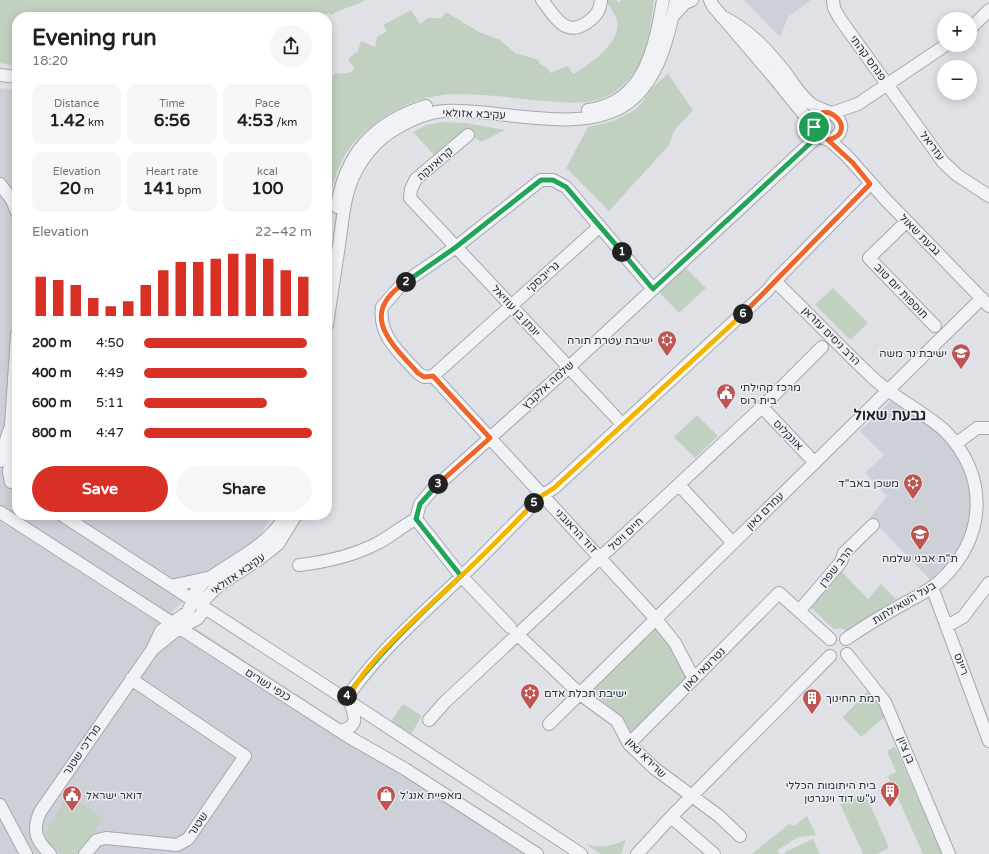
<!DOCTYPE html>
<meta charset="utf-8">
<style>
body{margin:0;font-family:"Varela Round","Noto Sans Hebrew",sans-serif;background:#f6f6f6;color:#202124;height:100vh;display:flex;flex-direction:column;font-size:15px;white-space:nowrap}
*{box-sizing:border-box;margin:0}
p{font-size:13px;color:#757577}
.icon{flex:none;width:22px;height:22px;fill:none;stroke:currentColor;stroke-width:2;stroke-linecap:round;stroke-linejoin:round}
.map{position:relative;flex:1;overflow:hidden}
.sheet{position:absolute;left:12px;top:12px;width:320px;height:508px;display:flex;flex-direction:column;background:#fff;border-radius:16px;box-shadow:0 2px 10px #0003}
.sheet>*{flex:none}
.buttons{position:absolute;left:937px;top:12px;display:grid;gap:8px}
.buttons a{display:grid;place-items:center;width:40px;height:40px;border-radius:50%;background:#fff;box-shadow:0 2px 10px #0003;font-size:20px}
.pin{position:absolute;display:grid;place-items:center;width:34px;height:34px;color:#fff;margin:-17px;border:2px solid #fff;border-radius:50%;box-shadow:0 1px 4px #0007}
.km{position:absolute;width:20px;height:20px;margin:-10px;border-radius:50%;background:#222;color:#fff;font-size:11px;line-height:20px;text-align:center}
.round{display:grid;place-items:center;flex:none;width:42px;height:42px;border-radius:21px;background:#f6f6f6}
.headline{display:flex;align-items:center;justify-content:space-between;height:68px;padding:0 20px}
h1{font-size:22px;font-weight:700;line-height:30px}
.figures{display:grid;grid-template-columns:repeat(3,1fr);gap:6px;height:68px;padding:4px 20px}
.figures div{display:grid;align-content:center;border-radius:10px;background:#f6f6f6;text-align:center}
.figures b{font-size:17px;font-weight:700}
.figures small{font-size:11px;font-weight:400}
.figures p{font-size:11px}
.chart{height:112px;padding:8px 20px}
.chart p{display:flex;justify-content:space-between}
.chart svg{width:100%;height:72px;margin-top:4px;stroke:#d93025;stroke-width:6}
.primary-button{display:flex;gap:8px;margin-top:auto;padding:8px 20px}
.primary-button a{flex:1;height:46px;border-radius:24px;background:#d93025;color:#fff;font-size:16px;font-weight:700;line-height:46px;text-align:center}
.primary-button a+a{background:#f6f6f6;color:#202124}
ul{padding:0 20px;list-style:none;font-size:13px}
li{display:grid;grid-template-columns:64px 48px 1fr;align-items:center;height:30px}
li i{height:10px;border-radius:5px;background:#d93025}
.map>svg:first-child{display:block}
</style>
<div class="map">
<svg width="989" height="854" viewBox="0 0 989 854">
<rect width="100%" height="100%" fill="#dfe1e7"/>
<path fill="#ced0d8" d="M744 0H811L788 17 780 37Z
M0 88 17 90V515H273L257 541 171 612 511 835 529 854H0Z
M894 398 951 441 971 480 974 514 962 548 932 582 870 517 887 496 865 473 884 455 860 431Z"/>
<path fill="#c2d0c1" d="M0 0H365C354 7 342 8 331 15L329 12 325 15 326 17H17V66L0 63Z
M605 0H616L619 3 621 0H654C650 31 648 64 622 86 614 93 604 99 593 101 577 104 561 102 545 101 515 98 484 94 454 94 428 95 402 104 381 119 342 146 333 173 327 218V123L329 120 327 119V76H333L336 73C343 75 350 73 355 69L348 59 358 51 361 41 375 47 377 37 387 31 383 25 411 10 420 24 428 18H441L446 12 479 32 500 40 515 53 539 60V63L548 69 550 73 568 66 573 74C588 66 622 42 617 21 615 13 609 6 605 0Z
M668 74 693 110 674 131 669 145 609 211 566 168 588 127 613 121 633 111 641 104 652 88Z
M443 122 465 123 505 130 481 142 466 131 435 156 413 132 426 125Z
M685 267 706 288 679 313 659 292Z
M833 288 868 323 850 340 815 305Z
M697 415 718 436 695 458 674 437Z
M841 571 868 599 881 584 896 599 848 631 840 628 834 629 808 605Z
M656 623 665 634 687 679 630 734 623 718 589 689Z
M868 691 887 715 861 737 843 717Z
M403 704 422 716 411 734 391 721Z
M895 746 942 854H923L888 776 896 772 887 751Z
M865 793 889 848 876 854H863L840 804Z
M68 794 103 818 79 854H62L48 842 45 833Z
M807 816 816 835 798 837 778 850 779 854H752L789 824 795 826Z
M626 839 621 854H600L586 844C601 849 613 846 626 839Z
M813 839 820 854H786L785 852Z"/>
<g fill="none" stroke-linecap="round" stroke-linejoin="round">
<defs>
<path id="minor" d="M542 0C556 18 566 39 589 21 597 15 600 10 601 0
M710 0 713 6 772 75 814 127
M833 0 834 8 840 19 943 162 957 175 989 196
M673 16 685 3 692 0
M721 16C748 29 766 48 785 72 793 83 800 95 810 103 818 110 834 111 839 120 845 129 838 138 829 140L818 136 814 127 818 117 828 113
M970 29 989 10
M0 75 17 77
M588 110C645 103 655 47 663 0
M832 113 858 104 946 45
M468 135 416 179 411 189 410 198 623 425
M829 140 846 155 886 200 989 306
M0 184 12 200 17 212
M337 207C345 153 375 122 426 106
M906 222 869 258 935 326
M775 281C808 313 840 347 874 379 895 398 922 411 944 430 989 475 987 537 941 580 931 590 917 596 905 603 885 614 865 626 846 639
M327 325C331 296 336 267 340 238 343 216 345 191 356 171 365 154 378 139 395 129 410 120 427 112 445 111 499 108 583 137 629 102 659 79 669 35 676 0
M433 376 424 377 418 373C400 353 378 336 382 307L402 284 456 247 541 180H553L566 187 653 289
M433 376 656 619 675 643 694 679
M433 376 600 226
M762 407 815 463
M957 443 977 428H989
M0 461 9 431
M11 482 9 472 13 446 11 425 17 335
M679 485 733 543
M0 512 349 737 405 769 537 854
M62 515 356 706 581 854
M416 519 420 504 432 490 569 367 818 136
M416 519 461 576 510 627
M299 565C326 562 352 556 376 544 390 537 402 526 416 519
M171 586 207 578
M932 587 989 741
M800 610 841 562 844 553 873 525
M947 626 963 617 989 583
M518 635 580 694 617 721 629 744 654 768 719 816 740 836
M153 649 179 628 197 619 202 613 205 599 219 585 258 560 278 544 296 515
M847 654 885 702 949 854
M346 699C378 652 420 616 461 577 489 550 515 522 543 495L554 488 768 290 775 281 870 184
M429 720 445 702 762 407 822 347
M549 724 982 298
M340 731C362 726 353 715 350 700
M629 744 779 593 830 639
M0 805 26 854
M671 817 714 854
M50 854C36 840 32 831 40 812L152 650 161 631 188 612 196 591 203 583C232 560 267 548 286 515
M85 854 97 840 106 838 177 845 188 839 245 756 131 679
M637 854 671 817 830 656"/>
</defs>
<use href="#minor" stroke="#a5a7b0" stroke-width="14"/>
<use href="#minor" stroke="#f1f2f5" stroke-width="12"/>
</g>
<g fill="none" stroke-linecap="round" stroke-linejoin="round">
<defs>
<path id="split-1" d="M622 252 653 289 818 136 814 127"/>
<path id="split-2" d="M406 282 456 247 541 180H553L566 187 622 252"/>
<path id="split-3" d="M406 282C357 314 391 343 418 373L424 377 433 376 490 438 438 484"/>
<path id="split-4" d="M347 696C380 651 421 614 461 576L416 519 420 504 438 484"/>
<path id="split-5" d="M347 696 346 699 350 702C346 677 441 596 461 576 486 553 510 528 534 503"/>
<path id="split-6" d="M534 503 543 495 554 488 743 314"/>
<path id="split-7" d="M743 314 870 184 853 163 828 140C864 131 817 91 814 127"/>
</defs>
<use href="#split-1" stroke="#fff" stroke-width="8"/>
<use href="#split-2" stroke="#fff" stroke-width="8"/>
<use href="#split-3" stroke="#fff" stroke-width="8"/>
<use href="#split-4" stroke="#fff" stroke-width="8"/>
<use href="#split-5" stroke="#fff" stroke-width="8"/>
<use href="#split-6" stroke="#fff" stroke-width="8"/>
<use href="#split-7" stroke="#fff" stroke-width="8"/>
<use href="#split-1" stroke="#22a559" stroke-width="5"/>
<use href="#split-2" stroke="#22a559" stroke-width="5"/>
<use href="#split-3" stroke="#f0652b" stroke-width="5"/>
<use href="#split-4" stroke="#22a559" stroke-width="5"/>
<use href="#split-5" stroke="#f5b400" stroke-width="5"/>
<use href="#split-6" stroke="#f5b400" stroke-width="5"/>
<use href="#split-7" stroke="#f0652b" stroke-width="5"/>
</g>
<defs>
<symbol id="synagogue-pin" viewBox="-11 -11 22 30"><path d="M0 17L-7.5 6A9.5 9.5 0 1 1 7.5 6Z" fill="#bd5653" stroke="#eff0f4"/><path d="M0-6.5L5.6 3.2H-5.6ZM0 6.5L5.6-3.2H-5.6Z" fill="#fff"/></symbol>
<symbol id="school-pin" viewBox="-11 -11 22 30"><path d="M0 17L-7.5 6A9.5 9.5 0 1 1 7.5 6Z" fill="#bd5653" stroke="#eff0f4"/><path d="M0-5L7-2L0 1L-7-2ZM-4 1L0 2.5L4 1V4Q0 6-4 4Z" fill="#fff"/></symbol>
<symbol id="civic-pin" viewBox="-11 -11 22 30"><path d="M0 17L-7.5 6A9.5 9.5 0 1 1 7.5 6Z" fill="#bd5653" stroke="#eff0f4"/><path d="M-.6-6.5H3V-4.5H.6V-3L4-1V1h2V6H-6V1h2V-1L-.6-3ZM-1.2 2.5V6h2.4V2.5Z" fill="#fff"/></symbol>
<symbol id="building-pin" viewBox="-11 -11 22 30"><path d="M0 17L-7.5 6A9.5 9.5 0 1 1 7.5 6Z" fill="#bd5653" stroke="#eff0f4"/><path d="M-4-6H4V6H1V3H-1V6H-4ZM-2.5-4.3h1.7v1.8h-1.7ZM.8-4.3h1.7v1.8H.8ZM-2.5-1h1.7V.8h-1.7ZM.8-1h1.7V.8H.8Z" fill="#fff"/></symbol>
<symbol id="shop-pin" viewBox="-11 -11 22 30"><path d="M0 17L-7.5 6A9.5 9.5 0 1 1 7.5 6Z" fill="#bd5653" stroke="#eff0f4"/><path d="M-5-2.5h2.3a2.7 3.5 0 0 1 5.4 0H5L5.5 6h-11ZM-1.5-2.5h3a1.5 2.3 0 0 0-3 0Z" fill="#fff"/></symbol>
</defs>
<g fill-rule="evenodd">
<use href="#synagogue-pin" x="656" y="329" width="22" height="30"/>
<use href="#school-pin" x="950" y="342" width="22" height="30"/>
<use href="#civic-pin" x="715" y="382" width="22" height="30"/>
<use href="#synagogue-pin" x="902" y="472" width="22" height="30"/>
<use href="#school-pin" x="909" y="523" width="22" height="30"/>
<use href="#synagogue-pin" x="519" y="682" width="22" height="30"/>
<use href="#building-pin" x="801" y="687" width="22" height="30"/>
<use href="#building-pin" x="879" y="780" width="22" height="30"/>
<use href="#civic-pin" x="61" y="784" width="22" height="30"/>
<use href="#shop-pin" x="375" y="784" width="22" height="30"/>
</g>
<g text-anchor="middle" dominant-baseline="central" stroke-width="3" stroke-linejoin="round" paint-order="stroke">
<g font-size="11" fill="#2a2d3c" stroke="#eff0f4">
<text transform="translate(868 58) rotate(54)">פנחס קהתי</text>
<text transform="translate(474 114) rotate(2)">עקיבא אזולאי</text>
<text transform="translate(932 146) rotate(53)">עזריאל</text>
<text transform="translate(435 164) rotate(-42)">קרואינקה</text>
<text transform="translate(920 235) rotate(45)">גבעת שאול</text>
<text transform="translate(543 277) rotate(-42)">גרייבסקי</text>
<text transform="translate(901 291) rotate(46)">תוספות יום טוב</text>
<text transform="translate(516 311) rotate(47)">יונתן בן עוזיאל</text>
<text transform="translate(831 336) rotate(45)">הרב ניסים עזראן</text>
<text transform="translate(548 385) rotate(-42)">שלמה אלקבץ</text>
<text transform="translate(788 435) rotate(46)">אונקלוס</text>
<text transform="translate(765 511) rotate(-45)">עמרם גאון</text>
<text transform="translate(576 531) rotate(47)">דוד הראובני</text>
<text transform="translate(626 534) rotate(-43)">חיים ויטל</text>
<text transform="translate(836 567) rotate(-52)">הרב שפרן</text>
<text transform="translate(238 574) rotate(-35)">עקיבא אזולאי</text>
<text transform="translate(904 603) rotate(-31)">בעל השאילתות</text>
<text transform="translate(961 664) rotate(70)">ריינס</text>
<text transform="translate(704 669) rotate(-45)">נטרונאי גאון</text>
<text transform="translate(268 685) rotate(32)">כנפי נשרים</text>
<text transform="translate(82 750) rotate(-56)">מרדכי שטנר</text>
<text transform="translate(906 750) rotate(68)">בן ציון</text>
<text transform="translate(646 758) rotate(45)">שרירא גאון</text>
<text transform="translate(198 824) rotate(-56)">שטנר</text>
</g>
<g font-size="11" fill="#2a2d3c" stroke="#eff0f4" text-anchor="start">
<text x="653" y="340" text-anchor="end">ישיבת עטרת תורה</text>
<text x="947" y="353" text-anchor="end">ישיבת נר משה</text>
<text x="740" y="387">מרכז קהילתי<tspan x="740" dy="13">בית רוס</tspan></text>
<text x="899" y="483" text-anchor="end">משכן באב"ד</text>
<text x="920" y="558" text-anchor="middle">ת"ת אבני שלמה</text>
<text x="544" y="693">ישיבת תכלת אדם</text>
<text x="826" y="698">רמת החינוך</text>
<text x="876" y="785" text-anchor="end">בית היתומות הכללי<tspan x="876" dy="13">ע"ש דוד וינגרטן</tspan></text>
<text x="86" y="795">דואר ישראל</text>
<text x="400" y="795">מאפיית אנג'ל</text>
</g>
<g font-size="15" font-weight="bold" fill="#1c1f2d" stroke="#eff0f4">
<text x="890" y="415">גבעת שאול</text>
</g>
</g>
</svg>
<div class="buttons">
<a>+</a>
<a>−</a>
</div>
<div class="pin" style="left:814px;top:127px;background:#1e9e55"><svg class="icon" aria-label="arrive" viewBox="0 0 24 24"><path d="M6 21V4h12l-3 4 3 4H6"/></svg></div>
<b class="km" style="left:622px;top:252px">1</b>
<b class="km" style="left:406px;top:282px">2</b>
<b class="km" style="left:438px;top:484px">3</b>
<b class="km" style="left:347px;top:696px">4</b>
<b class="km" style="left:534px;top:503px">5</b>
<b class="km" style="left:743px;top:314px">6</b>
<section class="sheet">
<div class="headline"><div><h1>Evening run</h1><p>18:20</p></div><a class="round"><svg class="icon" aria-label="share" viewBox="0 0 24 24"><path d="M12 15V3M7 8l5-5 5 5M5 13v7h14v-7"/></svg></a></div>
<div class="figures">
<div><p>Distance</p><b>1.42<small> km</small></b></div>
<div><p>Time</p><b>6:56</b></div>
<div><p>Pace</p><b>4:53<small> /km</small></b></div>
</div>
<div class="figures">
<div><p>Elevation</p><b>20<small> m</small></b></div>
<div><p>Heart rate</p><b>141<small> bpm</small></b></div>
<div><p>kcal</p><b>100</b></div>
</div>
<div class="chart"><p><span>Elevation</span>22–42 m</p>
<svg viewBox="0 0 160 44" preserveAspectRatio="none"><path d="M5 44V20M15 44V22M25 44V25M35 44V33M45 44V38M55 44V35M65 44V25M75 44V16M85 44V11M95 44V11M105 44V9M115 44V6M125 44V6M135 44V9M145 44V16M155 44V20"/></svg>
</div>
<ul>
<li><b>200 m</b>4:50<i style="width:97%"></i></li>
<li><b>400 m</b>4:49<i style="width:97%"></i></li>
<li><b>600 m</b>5:11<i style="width:73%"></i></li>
<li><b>800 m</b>4:47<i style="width:100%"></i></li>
</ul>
<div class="primary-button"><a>Save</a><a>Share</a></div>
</section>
</div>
